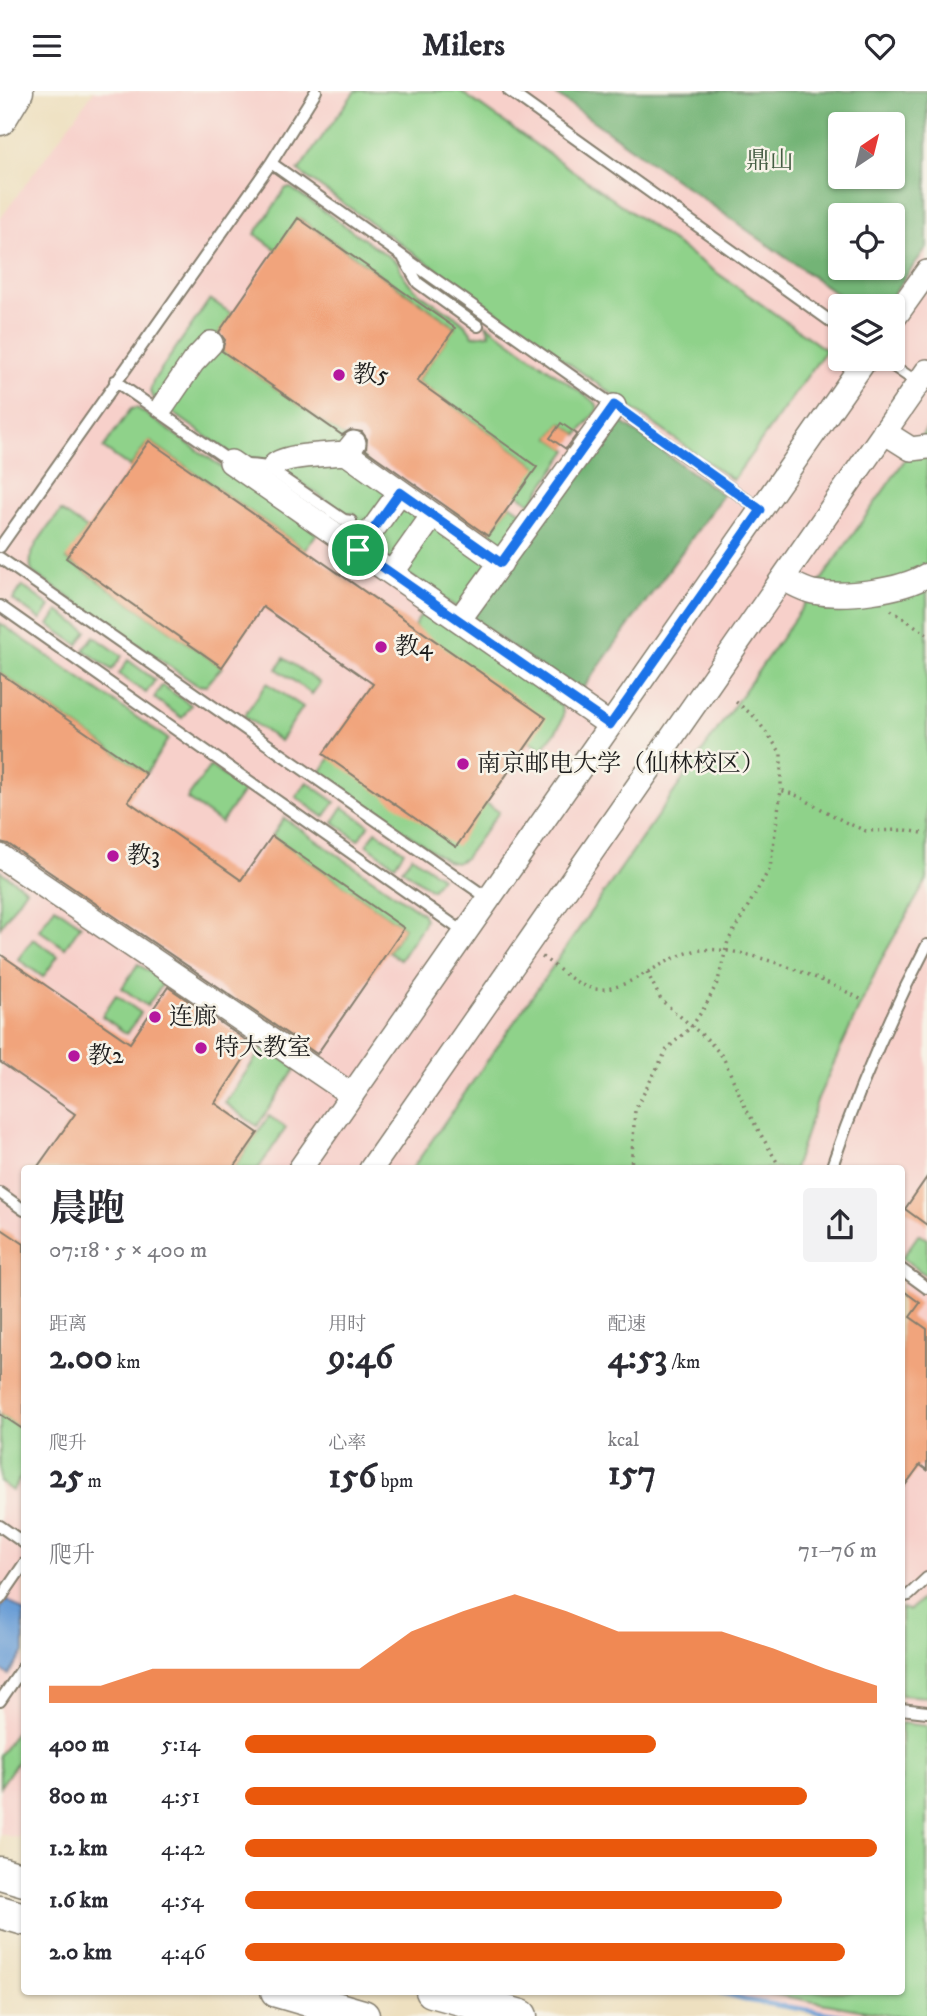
<!DOCTYPE html>
<html lang="zh">
<meta charset="utf-8">
<style>
body{margin:0;font-family:"IM FELL DW Pica","Noto Serif SC",serif;background:#f2f2f3;color:#2b2b33;height:100vh;display:flex;flex-direction:column;font-size:26px;white-space:nowrap}
*{box-sizing:border-box;margin:0}
p{font-size:23px;color:#7c7c81}
.icon{flex:none;width:38px;height:38px;fill:none;stroke:currentColor;stroke-width:2;stroke-linecap:round;stroke-linejoin:round}
.map{position:relative;flex:1;overflow:hidden}
.panel{position:absolute;left:21px;top:1074px;width:884px;height:830px;display:flex;flex-direction:column;background:#fff;border-radius:7px;box-shadow:0 2px 5px #0004}
.panel>*{flex:none}
.needle{width:46px;rotate:35deg}
.tools{position:absolute;left:828px;top:21px;display:grid;gap:14px}
.tools a{display:grid;place-items:center;width:77px;height:77px;border-radius:7px;background:#fff;box-shadow:0 2px 5px #0004;font-size:35px}
.pin{position:absolute;display:grid;place-items:center;width:60px;height:60px;color:#fff;margin:-30px;border:4px solid #fff;border-radius:50%;box-shadow:0 2px 7px #0007}
.round{display:grid;place-items:center;flex:none;width:74px;height:74px;border-radius:7px;background:#f2f2f3}
.summary{display:flex;align-items:center;justify-content:space-between;height:119px;padding:0 28px}
h1{font-size:38px;font-weight:700;line-height:52px}
.figures{display:grid;grid-template-columns:repeat(3,1fr);gap:10px;height:119px;padding:7px 28px}
.figures div{display:grid;align-content:center}
.figures b{font-size:35px;font-weight:700}
.figures small{font-size:19px;font-weight:400}
.figures p{font-size:19px}
.chart{height:196px;padding:14px 28px}
.chart p{display:flex;justify-content:space-between}
.chart svg{width:100%;height:126px;margin-top:7px;fill:#ea580c;opacity:.7}
ul{padding:0 28px;list-style:none;font-size:23px}
li{display:grid;grid-template-columns:112px 84px 1fr;align-items:center;height:52px}
li i{height:18px;border-radius:9px;background:#ea580c}
header{display:flex;justify-content:space-between;align-items:center;height:91px;padding:0 28px;background:#fff;font-size:32px;font-weight:700}
.map>svg:first-child{display:block}
</style>
<header><svg class="icon" aria-label="menu" viewBox="0 0 24 24"><path d="M4 6h16M4 12h16M4 18h16"/></svg>Milers<svg class="icon" aria-label="heart" viewBox="0 0 24 24"><path d="M12 20l-8-8c-3-5 5-10 8-4 3-6 11-1 8 4z"/></svg></header>
<div class="map">
<svg width="927" height="1925" viewBox="0 0 927 1925">
<rect width="100%" height="100%" fill="#f7f3e8"/>
<filter id="ink" filterUnits="userSpaceOnUse"><feTurbulence type="fractalNoise" baseFrequency=".0143" numOctaves="2"/><feDisplacementMap in="SourceGraphic" scale="14" xChannelSelector="R" yChannelSelector="G"/><feConvolveMatrix kernelMatrix="1 2 1 2 8 2 1 2 1" color-interpolation-filters="sRGB"/></filter>
<filter id="wash" filterUnits="userSpaceOnUse"><feTurbulence type="fractalNoise" baseFrequency=".00686" numOctaves="4" result="noise"/><feDisplacementMap in="SourceGraphic" scale="28" xChannelSelector="R" yChannelSelector="G"/><feGaussianBlur stdDeviation="1.57" result="paint"/><feColorMatrix in="noise" values="0 0 0 0 0 0 0 0 0 0 0 0 0 0 0 0 0 1.4 0 .05"/><feComposite in="paint" operator="in"/></filter>
<g filter="url(#wash)">
<rect width="100%" height="100%" fill="#eee0c0"/>
<path fill="#f7d0ca" fill-rule="evenodd" d="M94 0H927V1925H844L745 1909 713 1901 901 1900V1078H24V1738L18 1747 0 1743V128ZM840 33H892V86H840ZM840 124H892V177H840ZM840 215H892V268H840Z"/>
<path fill="#8fd28a" stroke="#567753" stroke-width="2" d="M355 0H460L826 259 733 389 298 80Z
M286 97H291L398 172C411 213 459 215 473 245L490 243 486 233 596 312 598 318 578 344 561 332 550 347 568 359 531 412 517 403 536 375 417 290 455 236 299 127 277 159 255 143Z
M210 208 232 223 212 252 349 349 390 399 357 446 349 439H354V422L349 423 342 420 275 374 261 368 237 367 155 309 150 301 153 290Z
M137 317 317 442 305 459 149 350 130 376 103 357 131 318Z
M927 337V789L881 869 818 1007 794 1078H412Z
M402 407 427 424 393 471 369 454Z
M510 413 523 422 503 462 450 427 453 422 487 446Z
M61 420 87 438 67 468 222 576 206 595 197 594 32 481C24 460 49 436 61 420Z
M436 431 492 471 459 518 402 479Z
M22 495 50 515 41 529 13 509Z
M425 518 561 614C569 630 551 646 542 658L530 650 414 535Z
M58 520 87 540 78 554 49 534Z
M0 532 168 648 146 683 0 582Z
M94 545 122 565 112 579 84 559Z
M284 567 320 592 312 603 277 578Z
M128 569 155 589 146 602 119 583Z
M267 592 303 616 280 650 244 625Z
M162 594 191 614 182 627 154 607Z
M330 667 486 712 499 721 465 767 456 772 447 770 320 682Z
M210 675 244 699 221 732 187 708Z
M307 691 335 711 324 726 296 706Z
M343 716 369 734 358 749 333 731Z
M284 727 422 822 425 828 423 834 400 869 388 861 404 837 272 745Z
M376 740 404 760 395 774 367 754Z
M412 765 441 786 432 799 402 778Z
M0 780 26 798 0 836Z
M55 816 81 834 65 857 39 839Z
M33 848 58 865 43 886 18 868Z
M138 873 164 891 147 915 122 897Z
M116 904 141 922 127 943 102 925Z
M264 955 296 977 257 1035 225 1012Z
M269 1025 286 1037 258 1078H235L234 1077Z
M919 1143 927 1148V1185L902 1167Z
M0 1323 24 1339V1381L12 1400 0 1391Z
M927 1503V1606L901 1604V1518L910 1519Z
M24 1628V1661L0 1696V1664Z
M901 1632 927 1635V1925H892L761 1901 901 1900Z"/>
<path fill="#73b476" stroke="#486849" stroke-width="2" fill-rule="evenodd" d="M551 0H927V156L885 215H854ZM840 33H892V86H840ZM840 124H892V177H840Z
M612 324 723 404 579 603 468 525Z"/>
<path fill="#6a9ed6" stroke="#435d79" stroke-width="2" d="M7 1508 24 1521V1561L9 1584 0 1578V1518Z"/>
<g fill="none" stroke-linecap="round" stroke-linejoin="round">
<path stroke="#6a9ed6" stroke-width="5" d="M712 1900 745 1909 844 1925"/>
</g>
<g id="blocks">
<path fill="#f1a47b" d="M298 127 455 237 417 290 537 376 488 445 366 359 367 348 362 341 350 339 342 344 222 260 225 249 219 241Z
M561 332 577 343 566 358 550 347Z
M149 350 546 627 456 756 323 663 373 593 263 516 222 576 66 467Z
M0 582 146 683 128 710 241 789 272 745 404 837 317 963 8 753 0 751Z
M0 863 130 952 168 896 253 954 215 1012 258 1042 233 1078H36L75 1023 0 971Z
M927 1086V1134L905 1118Z
M0 1137 24 1153V1339L0 1323Z
M901 1198 920 1212 910 1226 927 1238V1379L920 1374 901 1400Z"/>
</g>
</g>
<g filter="url(#ink)">
<use href="#blocks" fill-opacity="0" stroke="#857e6e" stroke-width="2"/>
<g fill="none" stroke-linecap="round" stroke-linejoin="round">
<defs>
<path id="lane" d="M509 0 840 237
M271 72 761 419
M404 168 418 192 478 235
M883 268 921 294
M115 290 231 371C243 376 253 373 266 376L344 429 351 430
M0 456 271 72 316 0
M0 467 489 808
M0 515 465 842
M831 1078C857 1002 889 926 927 854
M0 1102 24 1119
M901 1178 927 1197
M0 1435 24 1452
M901 1506 909 1504 927 1487
M0 1508 24 1473
M0 1610 24 1575
M901 1618 927 1621"/>
<path id="street" d="M892 230 927 181
M163 315 193 271 211 252
M884 341 911 358 927 356
M354 352 346 362 501 472
M231 371 610 634
M275 374C284 364 331 363 346 362
M358 459 400 401
M392 482 433 424
M783 488C792 492 803 499 813 501 844 507 900 500 927 484
M459 529 614 315
M0 765 352 1004
M300 1078 866 268
M371 1078 927 280"/>
<path id="secondary" d="M0 28 17 0
M0 1782 24 1789
M0 1821 24 1828
M277 1900 363 1925
M432 1900 521 1925"/>
</defs>
<use href="#lane" stroke="#857e6e" stroke-width="14"/>
<use href="#street" stroke="#857e6e" stroke-width="26"/>
<use href="#secondary" stroke="#857e6e" stroke-width="35"/>
<path stroke="#857e6e" stroke-width="3.5" stroke-dasharray="2 5" stroke-linecap="butt" d="M891 519 927 543
M736 611 755 626 781 662V699
M542 866C556 875 571 890 587 896 622 909 662 863 701 859 743 854 825 888 862 909
M647 881 661 909 708 949 723 966 746 1018 781 1078
M631 1078 635 1019 667 958 692 935 706 914 718 890 728 850 770 777 781 699 798 705 845 731 866 740 906 739 927 743"/>
<use href="#lane" stroke="#fff" stroke-width="10"/>
<use href="#street" stroke="#fff" stroke-width="23"/>
<use href="#secondary" stroke="#fff" stroke-width="32"/>
</g>
</g>
<g fill="none" stroke-linecap="round" stroke-linejoin="round" filter="url(#ink)">
<defs>
<path id="route" d="M614 314 761 419 610 634 358 459 400 401 501 472Z"/>
</defs>
<use href="#route" stroke="#fff" stroke-width="14"/>
<use href="#route" stroke="#1a73e8" stroke-width="9"/>
</g>
<g fill="#b5179e" stroke="#f7f3e8" stroke-width="2.5">
<circle cx="339" cy="284" r="7"/>
<circle cx="381" cy="556" r="7"/>
<circle cx="463" cy="673" r="7"/>
<circle cx="113" cy="765" r="7"/>
<circle cx="155" cy="926" r="7"/>
<circle cx="201" cy="957" r="7"/>
<circle cx="74" cy="965" r="7"/>
</g>
<g text-anchor="middle" dominant-baseline="central" stroke-width="5" stroke-linejoin="round" paint-order="stroke">
<g font-size="24" fill="#445c42" stroke="#f7f3e8">
<text x="770" y="70">鼎山</text>
</g>
<g font-size="24" fill="#1c1c1c" stroke="#f7f3e8" text-anchor="start">
<text x="353" y="284">教5</text>
<text x="395" y="556">教4</text>
<text x="477" y="673">南京邮电大学（仙林校区）</text>
<text x="127" y="765">教3</text>
<text x="169" y="926">连廊</text>
<text x="215" y="957">特大教室</text>
<text x="88" y="965">教2</text>
</g>
</g>
</svg>
<div class="tools">
<a><svg class="needle" viewBox="-14 -14 28 28"><path d="M0-13l5 13h-10z" fill="#e53935"/><path d="M0 13l5-13h-10z" fill="#7c7c81"/></svg></a>
<a><svg class="icon" aria-label="locate" viewBox="0 0 24 24"><circle cx="12" cy="12" r="6"/><path d="M12 2v4M12 18v4M2 12h4M18 12h4"/></svg></a>
<a><svg class="icon" aria-label="layers" viewBox="0 0 24 24"><path d="M12 4l9 5-9 5-9-5zM3 14l9 5 9-5"/></svg></a>
</div>
<div class="pin" style="left:358px;top:459px;background:#1e9e55"><svg class="icon" aria-label="arrive" viewBox="0 0 24 24"><path d="M6 21V4h12l-3 4 3 4H6"/></svg></div>
<section class="panel">
<div class="summary"><div><h1>晨跑</h1><p>07:18 · 5 × 400 m</p></div><a class="round"><svg class="icon" aria-label="share" viewBox="0 0 24 24"><path d="M12 15V3M7 8l5-5 5 5M5 13v7h14v-7"/></svg></a></div>
<div class="figures">
<div><p>距离</p><b>2.00<small> km</small></b></div>
<div><p>用时</p><b>9:46</b></div>
<div><p>配速</p><b>4:53<small> /km</small></b></div>
</div>
<div class="figures">
<div><p>爬升</p><b>25<small> m</small></b></div>
<div><p>心率</p><b>156<small> bpm</small></b></div>
<div><p>kcal</p><b>157</b></div>
</div>
<div class="chart"><p><span>爬升</span>71–76 m</p>
<svg viewBox="0 0 160 44" preserveAspectRatio="none"><path d="M0 44V38L10 38L20 32L30 32L40 32L50 32L60 32L70 19L80 12L90 6L100 12L110 19L120 19L130 19L140 25L150 32L160 38V44z"/></svg>
</div>
<ul>
<li><b>400 m</b>5:14<i style="width:65%"></i></li>
<li><b>800 m</b>4:51<i style="width:89%"></i></li>
<li><b>1.2 km</b>4:42<i style="width:100%"></i></li>
<li><b>1.6 km</b>4:54<i style="width:85%"></i></li>
<li><b>2.0 km</b>4:46<i style="width:95%"></i></li>
</ul>
</section>
</div>
